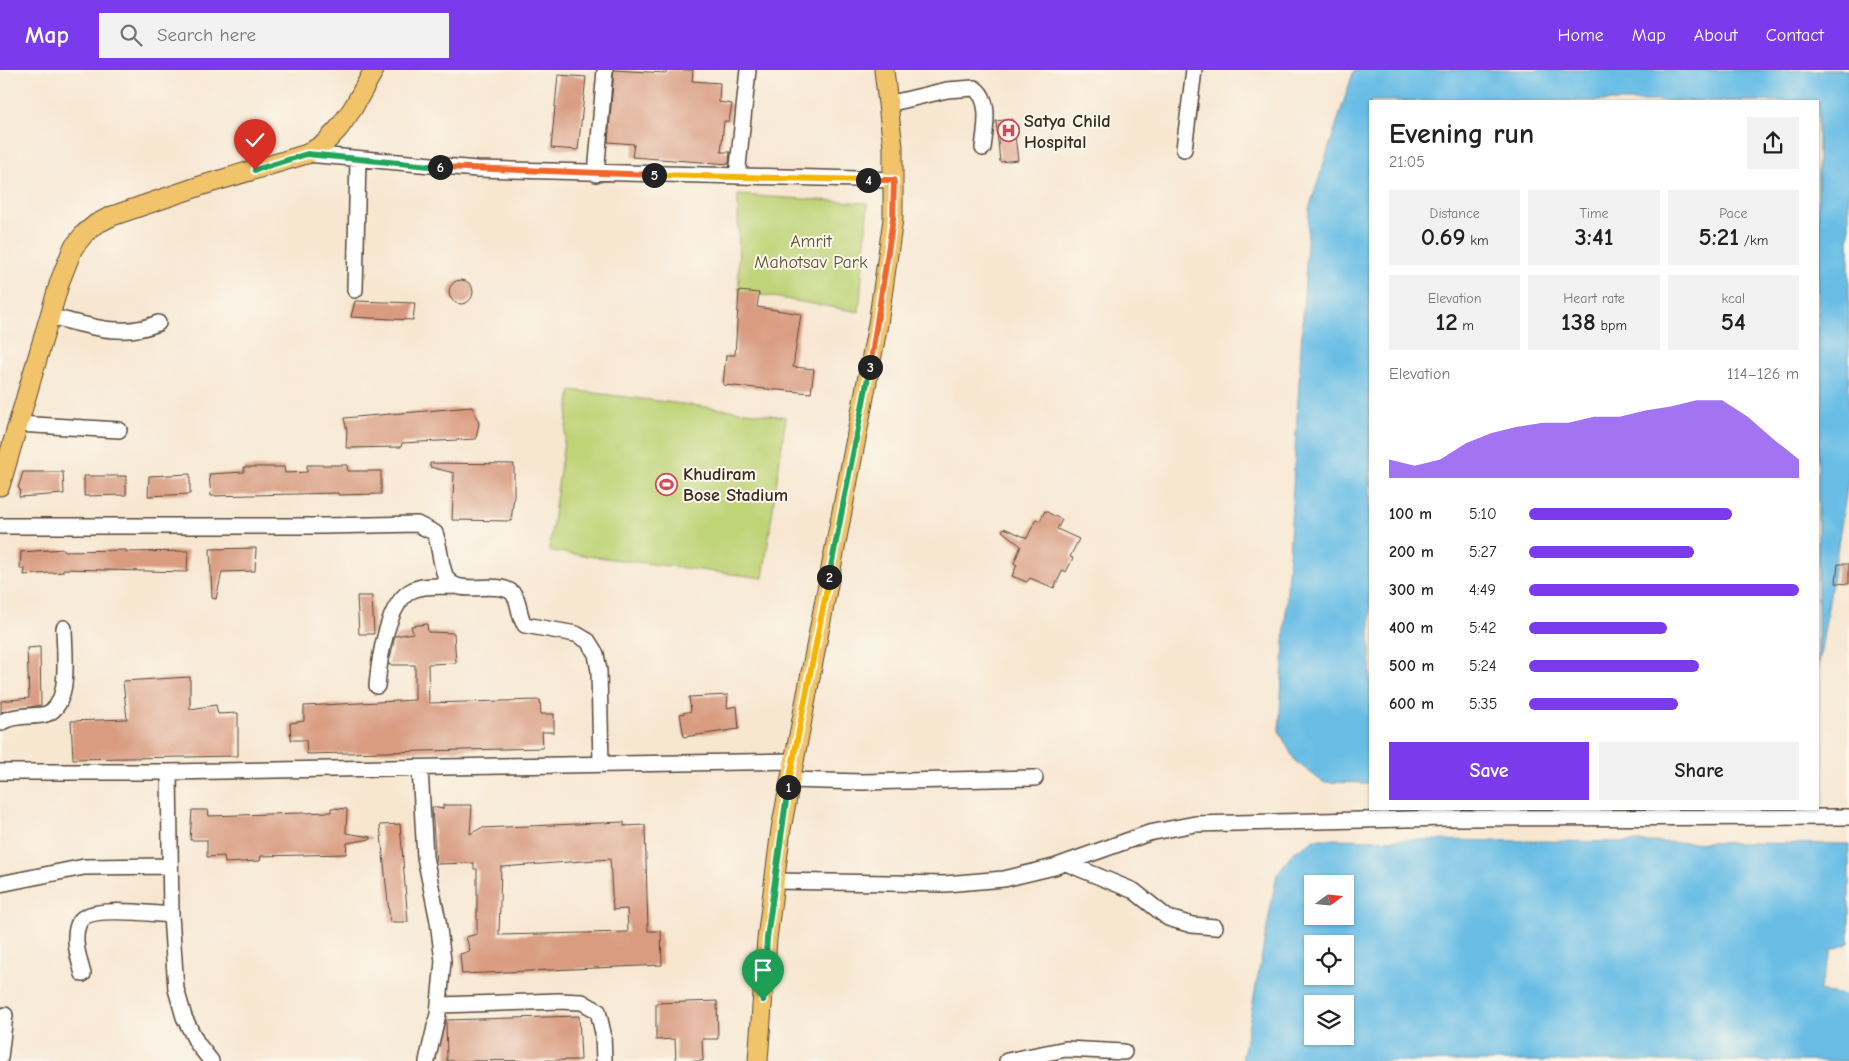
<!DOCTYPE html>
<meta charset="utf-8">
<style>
body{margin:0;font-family:"Comic Neue",sans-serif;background:#f2f2f2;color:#202124;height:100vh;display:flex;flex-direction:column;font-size:19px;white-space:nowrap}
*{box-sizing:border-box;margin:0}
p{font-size:16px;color:#757577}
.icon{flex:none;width:28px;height:28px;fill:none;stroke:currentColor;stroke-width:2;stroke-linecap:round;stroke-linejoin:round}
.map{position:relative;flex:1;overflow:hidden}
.sheet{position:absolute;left:1369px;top:30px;width:450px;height:710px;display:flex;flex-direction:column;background:#fff;border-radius:0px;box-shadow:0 1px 4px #0004}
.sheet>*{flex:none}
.needle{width:32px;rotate:74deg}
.fabs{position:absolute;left:1304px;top:805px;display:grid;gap:10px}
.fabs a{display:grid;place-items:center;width:50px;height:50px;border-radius:0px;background:#fff;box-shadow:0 1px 4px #0004;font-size:25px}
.pin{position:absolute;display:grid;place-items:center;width:42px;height:42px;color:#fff;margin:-51px -21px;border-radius:50% 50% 50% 0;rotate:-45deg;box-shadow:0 0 5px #0007}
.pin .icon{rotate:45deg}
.km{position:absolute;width:25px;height:25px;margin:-12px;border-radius:50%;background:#222;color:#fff;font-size:14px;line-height:25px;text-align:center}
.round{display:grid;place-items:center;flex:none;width:52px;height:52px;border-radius:0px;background:#f2f2f2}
.overview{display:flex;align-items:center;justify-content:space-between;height:85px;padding:0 20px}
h1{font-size:28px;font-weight:600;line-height:38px}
.stats{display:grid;grid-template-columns:repeat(3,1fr);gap:8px;height:85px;padding:5px 20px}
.stats div{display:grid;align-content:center;border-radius:0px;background:#f2f2f2;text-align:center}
.stats b{font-size:25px;font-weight:600}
.stats small{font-size:14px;font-weight:400}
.stats p{font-size:14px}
.chart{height:140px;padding:10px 20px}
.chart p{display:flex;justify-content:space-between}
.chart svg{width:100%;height:90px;margin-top:5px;fill:#7c3aed;opacity:.7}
.cta{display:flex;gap:10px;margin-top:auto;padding:10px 20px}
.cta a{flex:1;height:58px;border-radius:0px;background:#7c3aed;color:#fff;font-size:20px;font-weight:600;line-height:58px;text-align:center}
.cta a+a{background:#f2f2f2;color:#202124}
ul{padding:0 20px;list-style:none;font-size:16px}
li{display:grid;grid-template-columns:80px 60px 1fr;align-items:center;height:38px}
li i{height:12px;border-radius:6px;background:#7c3aed}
header{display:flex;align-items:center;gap:30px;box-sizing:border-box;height:70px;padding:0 25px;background:#7c3aed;color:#fff}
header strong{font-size:24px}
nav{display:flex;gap:28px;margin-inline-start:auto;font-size:18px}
.search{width:350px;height:45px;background:#f2f2f2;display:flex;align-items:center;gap:12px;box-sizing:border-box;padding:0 18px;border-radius:0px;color:#757577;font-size:19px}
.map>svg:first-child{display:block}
</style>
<header>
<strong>Map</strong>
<div class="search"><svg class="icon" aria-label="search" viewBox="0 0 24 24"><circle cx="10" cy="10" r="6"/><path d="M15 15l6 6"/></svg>Search here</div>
<nav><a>Home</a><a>Map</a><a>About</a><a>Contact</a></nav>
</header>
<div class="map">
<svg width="1849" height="991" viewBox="0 0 1849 991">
<rect width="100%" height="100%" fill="#fbf7ec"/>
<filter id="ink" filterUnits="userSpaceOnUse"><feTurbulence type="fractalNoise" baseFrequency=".02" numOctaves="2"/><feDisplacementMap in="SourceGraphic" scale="10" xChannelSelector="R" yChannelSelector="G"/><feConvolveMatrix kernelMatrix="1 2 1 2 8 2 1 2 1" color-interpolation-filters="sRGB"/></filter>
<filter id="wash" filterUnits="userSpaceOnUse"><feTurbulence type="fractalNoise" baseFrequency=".0096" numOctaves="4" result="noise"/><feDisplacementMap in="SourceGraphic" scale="20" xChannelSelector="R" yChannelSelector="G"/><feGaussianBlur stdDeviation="1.12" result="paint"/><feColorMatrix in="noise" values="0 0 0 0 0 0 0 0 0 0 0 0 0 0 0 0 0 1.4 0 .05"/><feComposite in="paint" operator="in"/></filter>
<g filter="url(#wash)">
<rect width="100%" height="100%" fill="#f7e7d1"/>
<path fill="#bfd377" stroke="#7d7e4a" d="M738 125 868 133 859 242 739 221Z
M571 320 786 347 763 508 549 481Z"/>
<path fill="#69bde5" stroke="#527482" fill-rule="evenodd" d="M1354 0H1849V406L1818 599V31H1370V713L1323 712 1295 691 1279 661 1309 139Z
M1315 769 1849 774V873L1832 880 1819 921 1849 926V991H1242L1277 804 1294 782ZM1312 814H1345V846H1312ZM1312 874H1345V906H1312ZM1312 934H1345V966H1312Z"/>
<g id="blocks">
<path fill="#d99c81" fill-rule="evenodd" d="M614 0 666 3V0H693L692 11 720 13 719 32 732 34 729 51H724L721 82H730L729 94 632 87 634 74 608 72Z
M558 5 586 7 578 80 551 78Z
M1013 49 1018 90 1000 92 996 51Z
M449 222a12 12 0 1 1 24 0a12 12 0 1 1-24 0Z
M739 221 759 223 757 237 801 244 793 297 814 299 811 323 723 315 726 285H735Z
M355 231 415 233 413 250 351 247Z
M472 337 479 353 476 369 402 373 401 377 346 378 347 361 344 348Z
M430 393 514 394V426L511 451 452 450 454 403 430 397Z
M307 395H347L348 401H381V424L338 425V423L211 426 209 404 244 402V397H284L285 403 307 402Z
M23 402H63L64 424 19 427 20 419 18 418Z
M190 404V424L148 426 149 406Z
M84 406H126V425L84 426Z
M1045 441 1062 450 1057 459 1079 469 1070 487 1073 488 1066 502 1063 500 1054 518 1030 508 1027 512 1012 506 1017 495 1014 493 1021 476 1002 461 1004 458 1027 468 1036 449 1040 451Z
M256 478 255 501 222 502 216 529 212 528 210 479Z
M64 479V481L126 480V482L188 481 187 502 63 499V502L24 505 25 499H20L21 482Z
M1838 494H1849V514L1836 513Z
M357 526H372L374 564H359Z
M427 554 428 562 454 563 456 593 428 594 429 633 540 630 541 644H554V662H542L543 678 307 684 306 670H291L290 653 304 651V636L415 630V595H389V593L395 566 413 563 411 556Z
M40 577 41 635 1 642V631L29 628 27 578Z
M190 607V639L216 635 218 644 238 643V686L73 689 71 651 127 649 123 611Z
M728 625 727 638 737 636 739 659 684 667 680 644 691 641 689 627Z
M443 735H472L470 764 481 758 624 752V756L645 755 648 861H661L662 895 462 904 460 884 470 881 466 867 477 864V799H474V793L436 794 432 737 443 739ZM610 789 613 840 627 839 628 862 499 865 501 797Z
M331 738 347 739 346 763 371 767V769L347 773 346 784 261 786 260 791 225 793 224 786 207 787V770H190L192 740H208L209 746 331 742Z
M400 754 408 852H390L380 755Z
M717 931 718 969H702L703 991H676L675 969 656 970V933Z
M579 946 581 990 447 991 446 950Z"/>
</g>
</g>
<g filter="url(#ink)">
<use href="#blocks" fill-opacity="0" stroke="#574639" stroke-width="1"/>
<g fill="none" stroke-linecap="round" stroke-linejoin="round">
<defs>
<path id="minor" d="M888 34 947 20 974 18C992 29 985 60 983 78
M1184 79 1194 0
M307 84 477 99 894 110
M596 104 605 0
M737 106 748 0
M355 220 358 89
M49 246C86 255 122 269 158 253
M18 354 119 360
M0 456H325L417 454 435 463C440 477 440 492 445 505 456 529 491 510 510 521 521 528 517 545 525 555L576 564 588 571 596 584 599 601 601 694
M377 616C379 591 387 531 413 520 425 514 443 517 456 516
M0 653C12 645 28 647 42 645 73 641 64 581 64 558
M420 698 425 787 438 851 443 891 438 944 427 991
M0 702H169L792 691
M169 702 171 845 176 919 184 947 197 973 211 991
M789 710 862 712 1035 708
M1066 793 1134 821 1168 848 1192 855 1215 857
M774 811 945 814 1004 809 1054 797 1149 763 1195 754 1448 748 1849 747
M0 814 84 797 170 796
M83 904C79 889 71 866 80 851 90 835 153 844 171 845
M440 935 558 931 582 932 598 941 603 963 604 991
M0 988 5 945
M1007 991 1066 979 1124 982"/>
<path id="major" d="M0 416 60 211 73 178 85 163 96 154 112 146 200 116 307 84 325 73 339 58 353 38 374 0
M758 991 767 869 781 759 878 254 893 149V77L884 0"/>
</defs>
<use href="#minor" stroke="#574639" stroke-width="18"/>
<use href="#major" stroke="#574639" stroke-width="21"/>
<use href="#minor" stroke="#fff" stroke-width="15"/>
<use href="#major" stroke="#f1c36a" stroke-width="19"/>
</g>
</g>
<g fill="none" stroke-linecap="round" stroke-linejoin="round" filter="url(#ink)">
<defs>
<path id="split-1" d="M763 930 767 868 788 717"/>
<path id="split-2" d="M788 717 829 507"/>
<path id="split-3" d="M829 507 870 297"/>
<path id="split-4" d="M868 110H894L893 149 870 297"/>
<path id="split-5" d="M654 105 868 110"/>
<path id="split-6" d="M440 97 654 105"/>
<path id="split-7" d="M255 100 307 84 440 97"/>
</defs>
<use href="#split-1" stroke="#fff" stroke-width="10"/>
<use href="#split-2" stroke="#fff" stroke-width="10"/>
<use href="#split-3" stroke="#fff" stroke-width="10"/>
<use href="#split-4" stroke="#fff" stroke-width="10"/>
<use href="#split-5" stroke="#fff" stroke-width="10"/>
<use href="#split-6" stroke="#fff" stroke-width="10"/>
<use href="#split-7" stroke="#fff" stroke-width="10"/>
<use href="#split-1" stroke="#22a559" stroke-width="6"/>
<use href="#split-2" stroke="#f5b400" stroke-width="6"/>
<use href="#split-3" stroke="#22a559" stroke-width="6"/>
<use href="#split-4" stroke="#f0652b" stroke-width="6"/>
<use href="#split-5" stroke="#f5b400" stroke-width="6"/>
<use href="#split-6" stroke="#f0652b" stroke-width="6"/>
<use href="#split-7" stroke="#22a559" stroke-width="6"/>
</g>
<defs>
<symbol id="hospital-ring" viewBox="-11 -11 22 22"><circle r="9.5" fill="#fbf7ec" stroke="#d1495b" stroke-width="1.5"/><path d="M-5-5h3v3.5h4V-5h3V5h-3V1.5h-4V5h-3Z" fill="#d1495b"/></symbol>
<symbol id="stadium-ring" viewBox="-11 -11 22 22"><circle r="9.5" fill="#fbf7ec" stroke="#d1495b" stroke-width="1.5"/><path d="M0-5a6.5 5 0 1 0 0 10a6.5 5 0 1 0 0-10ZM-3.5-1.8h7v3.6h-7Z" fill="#d1495b"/></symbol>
</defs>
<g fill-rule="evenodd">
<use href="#hospital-ring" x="996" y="48" width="25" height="25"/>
<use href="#stadium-ring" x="654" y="402" width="25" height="25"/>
</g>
<g text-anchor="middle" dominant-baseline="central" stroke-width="4" stroke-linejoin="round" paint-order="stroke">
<g font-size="18" font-weight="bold" fill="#3b2a1e" stroke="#fbf7ec" text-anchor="start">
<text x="1024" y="51">Satya Child<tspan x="1024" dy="21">Hospital</tspan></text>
<text x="683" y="404">Khudiram<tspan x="683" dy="21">Bose Stadium</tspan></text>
</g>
<g font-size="18" fill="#5c5434" stroke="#fbf7ec">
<text x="811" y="171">Amrit<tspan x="811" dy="21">Mahotsav Park</tspan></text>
</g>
</g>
</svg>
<div class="fabs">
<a><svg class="needle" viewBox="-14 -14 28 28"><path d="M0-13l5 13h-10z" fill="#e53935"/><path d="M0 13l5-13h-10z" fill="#757577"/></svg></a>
<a><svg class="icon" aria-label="locate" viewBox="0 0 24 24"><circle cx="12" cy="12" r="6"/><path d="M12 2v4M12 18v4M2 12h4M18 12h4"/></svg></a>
<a><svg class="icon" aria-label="layers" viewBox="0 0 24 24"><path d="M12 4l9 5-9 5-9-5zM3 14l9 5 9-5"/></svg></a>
</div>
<div class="pin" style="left:763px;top:930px;background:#1e9e55"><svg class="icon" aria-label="arrive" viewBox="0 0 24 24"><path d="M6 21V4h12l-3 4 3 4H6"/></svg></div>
<div class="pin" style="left:255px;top:100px;background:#d93025"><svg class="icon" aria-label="check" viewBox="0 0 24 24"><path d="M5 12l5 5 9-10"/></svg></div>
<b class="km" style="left:788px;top:717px">1</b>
<b class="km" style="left:829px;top:507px">2</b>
<b class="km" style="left:870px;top:297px">3</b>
<b class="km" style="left:868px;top:110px">4</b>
<b class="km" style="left:654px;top:105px">5</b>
<b class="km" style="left:440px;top:97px">6</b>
<section class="sheet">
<div class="overview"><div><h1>Evening run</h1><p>21:05</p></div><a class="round"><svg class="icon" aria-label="share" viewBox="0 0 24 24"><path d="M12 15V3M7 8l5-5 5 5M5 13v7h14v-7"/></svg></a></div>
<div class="stats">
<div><p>Distance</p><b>0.69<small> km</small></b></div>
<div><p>Time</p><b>3:41</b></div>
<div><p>Pace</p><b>5:21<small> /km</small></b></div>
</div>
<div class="stats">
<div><p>Elevation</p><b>12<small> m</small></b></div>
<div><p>Heart rate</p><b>138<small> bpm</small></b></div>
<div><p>kcal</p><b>54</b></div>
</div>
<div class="chart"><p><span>Elevation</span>114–126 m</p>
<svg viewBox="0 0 160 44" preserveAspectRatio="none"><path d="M0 44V35L10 38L20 35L30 27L40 22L50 19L60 17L70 17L80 14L90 14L100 11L110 9L120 6L130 6L140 14L150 25L160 35V44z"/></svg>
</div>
<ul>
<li><b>100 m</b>5:10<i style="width:75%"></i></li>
<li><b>200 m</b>5:27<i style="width:61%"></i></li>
<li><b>300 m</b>4:49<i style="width:100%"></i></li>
<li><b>400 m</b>5:42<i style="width:51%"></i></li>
<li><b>500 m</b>5:24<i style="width:63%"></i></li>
<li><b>600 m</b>5:35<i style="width:55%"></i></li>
</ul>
<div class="cta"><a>Save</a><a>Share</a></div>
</section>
</div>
